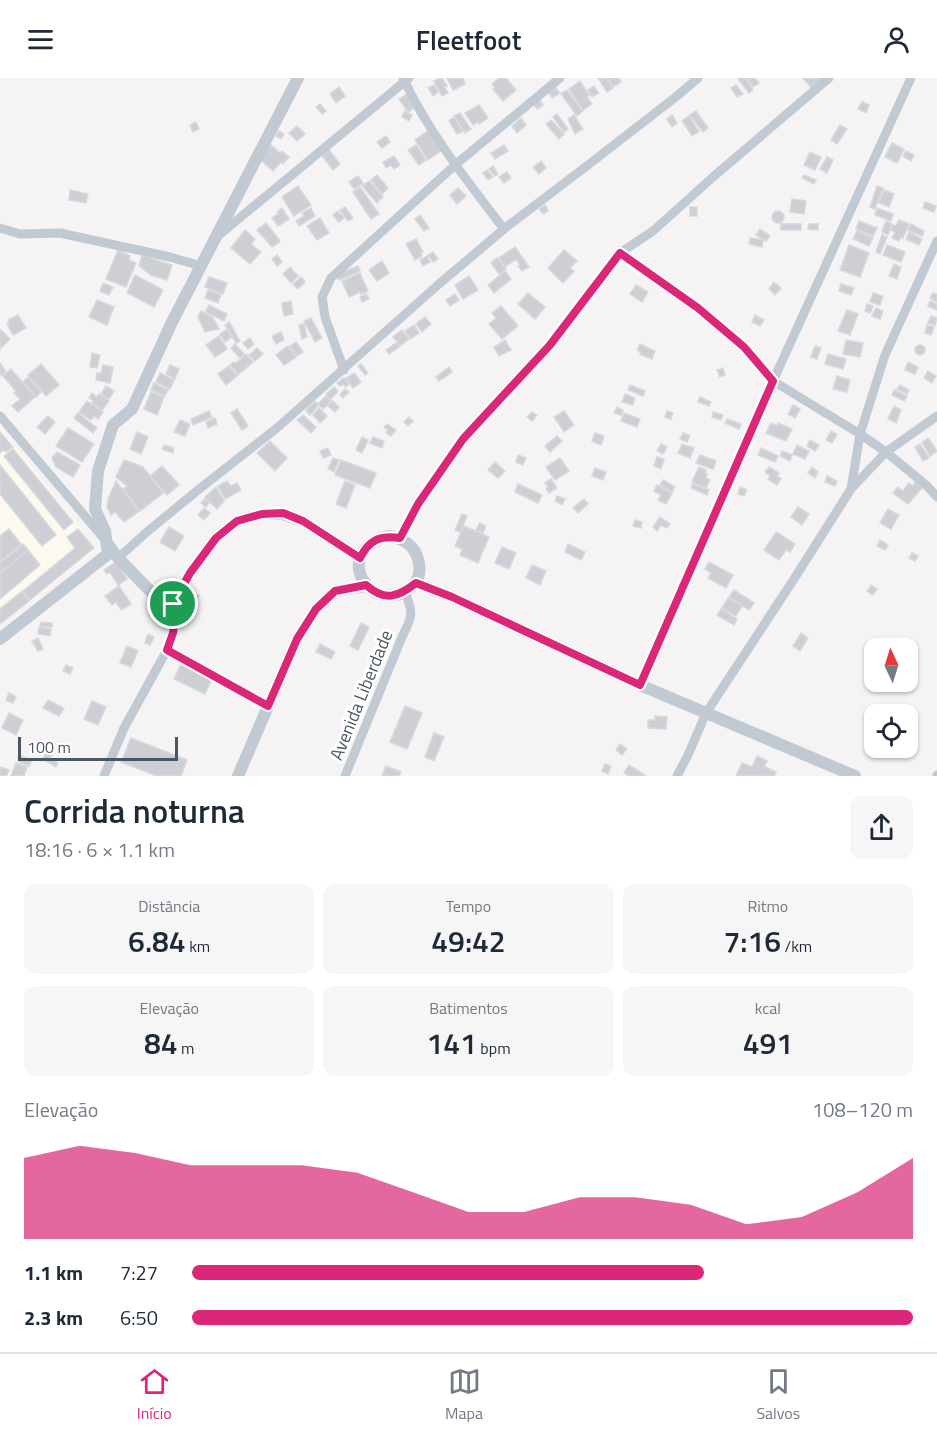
<!DOCTYPE html>
<html lang="pt">
<meta charset="utf-8">
<style>
body{margin:0;font-family:"Titillium Web",sans-serif;background:#f6f6f7;color:#1f2937;height:100vh;display:flex;flex-direction:column;font-size:22px;white-space:nowrap}
*{box-sizing:border-box;margin:0}
p{font-size:20px;color:#747a83}
.icon{flex:none;width:33px;height:33px;fill:none;stroke:currentColor;stroke-width:2;stroke-linecap:round;stroke-linejoin:round}
.map{position:relative;height:698px;overflow:hidden}
.details{display:flex;flex-direction:column;background:#fff;flex:1}
.details>*{flex:none}
.needle{width:39px;rotate:356deg}
.controls{position:absolute;left:864px;top:560px;display:grid;gap:12px}
.controls a{display:grid;place-items:center;width:54px;height:54px;border-radius:12px;background:#fff;box-shadow:0 2px 4px #0004;font-size:30px}
.scale{position:absolute;left:18px;bottom:15px;width:160px;box-sizing:border-box;padding-left:6px;border:3px solid #4a5661;border-top:0;font-size:16px;line-height:21px;white-space:nowrap;color:#4a5661;-webkit-text-stroke:4px #fff;paint-order:stroke}
.pin{position:absolute;display:grid;place-items:center;width:51px;height:51px;color:#fff;margin:-26px;border:3px solid #fff;border-radius:50%;box-shadow:0 2px 6px #0007}
.round{display:grid;place-items:center;flex:none;width:63px;height:63px;border-radius:12px;background:#f6f6f7}
.overview{display:flex;align-items:center;justify-content:space-between;height:102px;padding:0 24px}
h1{font-size:33px;font-weight:600;line-height:45px}
.figures{display:grid;grid-template-columns:repeat(3,1fr);gap:9px;height:102px;padding:6px 24px}
.figures div{display:grid;align-content:center;border-radius:12px;background:#f6f6f7;text-align:center}
.figures b{font-size:30px;font-weight:600}
.figures small{font-size:16px;font-weight:400}
.figures p{font-size:16px}
.chart{height:168px;padding:12px 24px}
.chart p{display:flex;justify-content:space-between}
.chart svg{width:100%;height:108px;margin-top:6px;fill:#db2777;opacity:.7}
ul{padding:0 24px;list-style:none;font-size:20px}
li{display:grid;grid-template-columns:96px 72px 1fr;align-items:center;height:45px}
li i{height:15px;border-radius:8px;background:#db2777}
header{display:flex;justify-content:space-between;align-items:center;height:78px;padding:0 24px;background:#fff;font-size:27px;font-weight:600}
.menu{display:flex;justify-content:space-around;align-items:center;height:84px;border-top:2px solid #e0e1e3;background:#fff;font-size:16px;color:#747a83}
.menu a{display:grid;justify-items:center;gap:3px}
.menu .selected{color:#db2777}
.map>svg:first-child{display:block}
</style>
<header><svg class="icon" aria-label="menu" viewBox="0 0 24 24"><path d="M4 6h16M4 12h16M4 18h16"/></svg>Fleetfoot<svg class="icon" aria-label="person" viewBox="0 0 24 24"><circle cx="12" cy="8" r="4"/><path d="M4 21q1-7 8-7t8 7"/></svg></header>
<div class="map">
<svg width="937" height="698" viewBox="0 0 937 698">
<rect width="100%" height="100%" fill="#f5f3f3"/>
<path fill="#fdf9ef" d="M0 349 97 471 0 548Z"/>
<path fill="#cdcfd5" stroke="#d7d9de" stroke-width="1.5" d="M440 0H442L447 8 444 9 448 15 442 18 434 3Z
M447 0H463L465 6 453 12Z
M499 0H506L516 12 503 23 493 11 495 9 492 6Z
M598 0H606L613 10 607 14Z
M608 0H619L621 4 613 9Z
M739 0H745L753 12 749 15 738 1Z
M747 0H755L759 5 753 9Z
M803 0H826L812 11Z
M580 3 589 17 587 19 592 26 583 32 569 11Z
M434 7 438 14 433 18 428 10Z
M736 7 743 16 737 19 731 10Z
M594 8 599 15 592 19 588 12Z
M339 9 345 18 336 25 330 16Z
M556 10 560 15 552 20 549 15Z
M567 12 583 33 577 38 561 16Z
M406 17 414 30 408 34 399 21Z
M539 21 543 27 537 31 533 26Z
M862 24 869 27 866 35 858 31Z
M320 26 326 33 322 36 316 29Z
M479 27 488 40 479 46 478 44 473 47 465 35Z
M405 33 412 37 409 43 402 39Z
M696 33 708 50 703 54 690 37Z
M460 35 471 51 465 55 454 38Z
M557 36 568 51 564 54 553 39Z
M574 37 583 51 575 56 568 41Z
M672 37 677 45 672 49 667 41Z
M689 38 699 53 692 58 682 43Z
M454 39 463 53 457 56 449 43Z
M521 40 526 47 517 55 512 48Z
M551 42 564 56 559 61 546 46Z
M196 44 199 51 193 54 190 47Z
M840 47 847 51 837 66 831 62Z
M297 48 305 56 297 63 289 55Z
M429 52 442 72 428 82 415 62Z
M279 53 284 56 281 61 276 58Z
M386 58 390 64 382 70 377 64Z
M892 65 904 71 897 85 885 79Z
M271 67 280 75 282 73 289 79 283 86 281 84 273 93 259 81Z
M416 67 426 82 419 87 408 72Z
M504 67 508 73 495 81 491 75Z
M329 72 340 86 333 92 322 78Z
M906 73 914 77 911 83 903 78Z
M810 74 821 79 815 92 804 87Z
M394 78 400 87 394 91 391 87 386 90 383 84Z
M827 79 833 82 827 95 820 91Z
M541 83 546 90 539 96 533 89Z
M493 88 498 96 495 98 489 91Z
M487 92 493 99 488 102 483 95Z
M507 94 511 100 504 105 499 99Z
M377 97 388 110 382 116 371 102Z
M804 97 816 102 814 106 802 100Z
M358 98 363 105 354 111 349 104Z
M369 103 383 119 377 125 362 108Z
M298 108 311 127 294 138 282 119Z
M877 108 883 110 875 131 870 129Z
M360 109 379 136 371 141 353 114Z
M458 110 466 118 457 126 450 117Z
M70 112 88 116 86 125 69 122Z
M884 112 894 116 889 129 879 125Z
M792 121 806 123 804 136 790 134Z
M925 124 936 128 934 134 923 130Z
M545 127 548 133 543 136 539 131Z
M345 129 353 140 348 143 340 132Z
M690 129H697V138H690Z
M282 130 289 141 278 148 272 140 278 136 277 134Z
M311 130 315 138 299 148 296 143 304 138 302 135Z
M877 130 893 136 891 143 875 137Z
M772 139a6 6 0 1 1 12 0a6 6 0 1 1-12 0Z
M338 133 344 140 339 144 333 137Z
M420 137 429 150 424 153 415 141Z
M320 140 329 155 317 162 307 148Z
M899 142 909 146 903 160 901 159 899 163 892 160 895 154 891 152 893 147 896 148Z
M859 143 877 150 873 158 856 151Z
M886 143 892 146 888 157 882 154Z
M266 145 280 163 272 169 257 152Z
M781 146H801V152H781Z
M809 146H818V152L808 151Z
M911 146 924 153 922 158 908 152Z
M760 151 770 158 766 163 756 157Z
M245 152 255 161 251 166 261 174 250 186 231 170Z
M857 153 873 160 869 168 853 161Z
M909 154 922 161 919 167 906 161Z
M882 157 887 159 880 176 876 174Z
M750 160 763 162 762 169 749 166Z
M416 161 423 174 420 175 422 178 415 182 406 166Z
M849 167 869 175 860 199 840 192Z
M887 167 905 174 901 184 883 177Z
M515 169 529 189 522 193 518 188 520 187 516 181 505 189 499 180Z
M118 172 130 178 129 182 136 185 126 209 106 201Z
M564 172 577 183 570 190 574 193 563 205 548 190Z
M433 174 438 181 433 184 428 177Z
M142 177 172 187 167 202 151 197 139 188Z
M277 177 282 184 277 188 272 181Z
M427 178 430 184 423 188 420 182Z
M497 180 506 191 499 196 491 185Z
M382 183 389 195 377 203 369 192Z
M894 186 901 189 897 201 889 198Z
M358 188 360 193 339 202 336 197Z
M290 189 298 198 291 205 283 196Z
M505 193 511 201 494 215 488 207Z
M360 195 368 213 361 216 360 214 349 219 342 203Z
M135 197 163 212 154 229 127 215Z
M469 198 478 212 463 221 455 207Z
M209 199 227 205 223 216 205 209Z
M301 199 305 204 298 211 293 206Z
M774 204 781 210 775 217 769 211Z
M103 205 113 209 109 217 100 213Z
M841 206 854 210 851 217 839 213Z
M636 207 648 214 642 224 630 216Z
M208 212 221 216 218 225 205 220Z
M528 215 545 229 535 241 518 226Z
M873 215 883 218 880 227 870 224Z
M933 215 937 216V224L930 220Z
M366 216 369 221 362 224 360 219Z
M455 216 459 222 450 228 446 222Z
M97 222 114 229 107 247 89 239Z
M291 223 293 236 284 238 282 225Z
M930 223 937 226V232L928 228Z
M867 226 873 228 870 235 865 233Z
M209 227 227 236 224 243 205 234Z
M501 228 518 248 502 261 489 246 496 240 492 235Z
M876 230 883 233 880 241 872 238Z
M847 232 858 236 850 257 838 253Z
M201 233 213 240 219 251 205 254 198 239Z
M18 237 26 250 13 257 7 246 10 244 8 242Z
M755 237 764 242 760 248 752 244Z
M931 238 937 240 935 247 928 245Z
M425 239 431 246 422 254 416 246Z
M311 240 322 260 315 264 304 243Z
M229 244 240 263 236 265 225 247Z
M304 246 307 259 302 261 299 247Z
M414 247 419 255 410 261 405 253Z
M927 247 934 249 931 257 925 255Z
M0 251 10 261 0 271Z
M227 251 232 259 225 264 220 256Z
M402 252 409 261 400 268 393 259Z
M281 254 284 262 276 266 272 258Z
M219 258 227 271 215 279 206 267Z
M250 260 254 266 248 271 243 265Z
M505 262 511 272 499 278 494 269Z
M846 262 863 265 860 279 843 276Z
M296 264 303 274 297 278 290 268Z
M396 265 399 269 389 276 386 272Z
M235 266 244 276 240 280 231 270Z
M640 266 655 273 652 281 640 276 641 274 637 272Z
M915 272a5 5 0 1 1 10 0a5 5 0 1 1-10 0Z
M288 268 296 279 284 287 276 277Z
M815 268 821 270 817 281 811 279Z
M257 270 263 276 255 283 249 277Z
M92 275 100 277 97 290 90 289Z
M246 276 253 284 238 297 230 287 234 284 236 285Z
M828 276 846 281 843 291 825 286Z
M908 284 918 289 915 296 905 292Z
M0 285 6 294 0 298Z
M41 286 59 307 46 318 28 297Z
M361 286 368 295 365 297 358 288Z
M103 287 113 289 110 305 96 302 97 295 101 296Z
M170 287 179 291 175 301 166 296Z
M229 288 237 298 226 307 218 296Z
M449 289 452 294 439 303 436 299Z
M723 290 725 297 720 299 717 292Z
M11 291 35 319 18 334 12 328 20 321 14 315 16 313 3 298Z
M928 293 936 298 932 305 924 300Z
M160 295 174 302 170 311 156 304Z
M354 295 361 304 353 310 346 300Z
M837 298 850 302 847 314 833 311Z
M28 299 41 314 36 319 23 304Z
M344 300 349 306 346 309 343 306 340 308 337 305Z
M154 305 168 312 165 318 151 312Z
M630 307 645 313 643 318 628 312Z
M900 307 909 312 907 316 897 311Z
M106 308 114 313 109 321 101 316Z
M334 309 338 313 331 321 326 316Z
M345 311 349 314 343 320 340 317Z
M894 312 907 318 904 323 892 317Z
M151 314 164 319 157 337 144 331Z
M92 315 97 319 99 316 109 323 102 332 92 325 94 323 89 320Z
M625 316 635 320 633 327 622 324Z
M326 318 331 323 323 331 318 326Z
M700 319 711 324 709 328 698 324Z
M87 323 103 334 98 341 94 338 91 342 79 334Z
M315 323 319 327 310 337 306 332Z
M333 323 339 329 335 334 328 328Z
M793 327 800 331 795 340 788 336Z
M894 328 901 332 896 345 888 341Z
M617 329 623 332 621 337 614 335Z
M319 330 327 338 320 345 313 337Z
M237 331 248 348 242 352 231 335Z
M209 333 212 339 193 347 191 341Z
M564 333 574 347 564 354 554 339Z
M667 333 673 335 671 341 665 339Z
M532 334 537 337 532 343 527 339Z
M713 334 723 337 721 342 712 339Z
M78 335 97 350 93 355 74 340Z
M624 335 640 341 637 349 621 343Z
M303 337 316 349 311 355 297 342Z
M48 338 55 344 45 356 37 349Z
M409 339 413 343 408 348 404 344Z
M215 340 217 346 208 350 206 344Z
M727 341 741 346 739 351 725 345Z
M180 342 190 346 185 358 174 354Z
M771 345 777 348 778 345 792 351 786 363 766 355Z
M387 346 396 352 391 358 386 355 388 352 384 349Z
M68 350 94 366 82 384 56 368Z
M831 353 837 356 832 365 826 362Z
M0 354 13 369 6 374 4 372 0 375Z
M137 354 148 359 141 376 130 371Z
M595 355 604 358 601 367 592 363Z
M683 355 690 358 687 364 680 361Z
M557 358 562 363 550 374 545 368Z
M362 359 368 362 362 375 356 372Z
M373 359 384 363 382 370 370 365Z
M928 360 937 373 930 378 922 364Z
M810 362 819 367 815 373 807 368Z
M270 363 287 380 275 393 257 375Z
M661 366 667 369 663 376 657 373Z
M682 366 694 370 690 380 678 375Z
M920 366 929 380 923 383 915 369Z
M164 367 174 370 173 375 162 371Z
M797 367 809 373 805 381 793 376Z
M328 370 331 377 323 380 320 373Z
M761 370 778 378 775 384 758 377Z
M13 371 73 444 64 452 4 378Z
M782 373 792 377 790 383 780 378Z
M57 374 80 387 73 399 56 389 52 380Z
M518 377 526 380 523 387 516 384Z
M700 377 716 383 713 391 696 385Z
M657 379 664 381 661 391 654 388Z
M333 380 339 382 334 394 328 391Z
M560 380 569 393 555 402 546 389Z
M124 382 143 389 163 415 140 433 123 411 127 408 116 399Z
M341 382 376 395 370 410 335 397Z
M495 384 505 393 498 400 488 392Z
M0 387 56 457 42 468 0 416Z
M162 388 179 407 167 417 150 398Z
M699 389 706 392 705 395 707 396 706 400 710 402 706 410 692 404Z
M769 389 779 395 777 398 781 401 777 407 768 401 770 398 765 394Z
M812 389 818 394 815 400 808 395Z
M595 390 606 394 603 402 592 398Z
M827 398 837 403 835 408 825 404Z
M551 401 557 410 549 415 546 411 548 409 545 405Z
M663 402 675 409 672 414 660 407Z
M116 403 139 433 124 444 115 434 111 437 107 429 108 421Z
M227 403 231 408 237 405 241 412 225 421 218 408Z
M345 403 355 407 346 430 336 426Z
M915 404 922 410 908 426 893 415 898 409 903 413 909 405 913 408Z
M518 406 542 417 538 425 515 414Z
M693 406 709 412 707 417 691 410Z
M657 407 672 415 666 426 658 422 661 417 654 413Z
M216 409 224 423 217 431 205 419Z
M740 409 747 412 744 418 738 416Z
M557 418 565 421 562 427 555 423Z
M205 421 209 425 206 429 201 425Z
M584 421 588 426 578 435 573 430Z
M798 429 809 436 802 447 791 439Z
M204 430 210 435 204 442 198 437Z
M888 431 899 437 891 451 880 445Z
M462 436 467 438 460 454 455 452Z
M660 439 670 446 667 450 661 447 657 453 653 449Z
M635 442 642 444 641 450 633 448Z
M480 445 486 448 483 455 476 452Z
M464 448 489 459 478 485 460 477 462 471 455 468Z
M169 449 184 458 175 473 160 464Z
M9 451 21 466 0 484V458Z
M78 451 94 470 30 522 23 513 75 470 67 459Z
M776 454 795 466 790 474 786 472 779 482 764 472Z
M880 462 888 467 885 472 877 468Z
M23 466 28 472 0 495V485Z
M568 466 585 474 581 482 565 474Z
M502 469 516 475 509 491 495 485Z
M28 472 40 487 0 521V496Z
M912 475 918 478 915 483 909 480Z
M116 484 127 501 118 507 110 494 107 496 104 492Z
M709 484 733 497 726 510 708 500 711 495 705 491Z
M532 487 546 493 540 507 526 500Z
M871 507 877 511 873 517 867 513Z
M119 508 131 526 121 532 116 524 112 527 105 518Z
M734 512 754 525 749 532 729 519Z
M22 513 29 523 0 546V531Z
M192 515 199 518 195 527 188 523Z
M728 520 742 528 736 538 722 530Z
M721 531 737 541 734 547 717 537Z
M41 544 52 545V549L40 548Z
M361 545 369 549 358 572 350 568Z
M39 549 51 551 50 558 38 556Z
M801 555 808 560 800 573 793 568Z
M148 556 154 559 150 567 145 565Z
M38 560 43 571 38 573 32 563Z
M882 563 896 567 895 570H880Z
M320 566 335 574 331 581 316 574Z
M127 568 138 573 131 589 120 585Z
M181 586 212 601 205 616 174 601Z
M66 587 73 590 70 596 63 593Z
M9 615 16 619 13 625 6 622Z
M48 622 64 630 59 638 43 630Z
M92 623 106 629 98 647 84 641Z
M405 628 422 635 407 671 390 664Z
M9 635 23 642 16 657 2 650Z
M655 638 667 639 666 651 648 650V642H655Z
M434 655 444 659 434 683 425 679Z
M131 660 187 682 181 698H157L121 684Z
M620 666 627 671 622 677 616 672Z
M47 673 52 676 49 681 58 685 56 689 43 681Z
M21 678 32 682 29 688 19 684Z
M757 678 767 683 764 688 776 694 774 698H736L742 685 752 689Z
M16 685 27 689 24 698H11Z
M605 686 611 688 608 696 602 693Z
M629 687 646 698H629L624 695Z
M386 688 401 694 399 698H382Z
M0 689 9 692 6 698H0Z"/>
<g fill="none" stroke-linecap="round" stroke-linejoin="round">
<path stroke="#c1cad2" stroke-width="9" d="M403 0C429 55 467 103 504 151
M0 150 20 156 60 155 170 179 201 188
M219 157 409 0
M620 175 698 230 744 269 773 303 860 356 886 374 926 407 937 419
M344 292 325 239 322 219 331 200 455 87 560 0
M0 338 107 464
M851 411 886 374 937 338
M400 460 418 426 463 361 550 267 620 175 653 153 713 99 829 0
M118 480 148 453 198 412 277 350 439 206 504 151 588 87 677 18 698 0
M167 572 268 628
M640 607 773 303 911 0
M104 698 124 650 167 572 173 555 175 539 173 526
M345 698 402 559C412 539 414 536 405 514
M677 698 688 677 706 635 794 501 851 411 860 356 885 277 937 163
M937 698V697"/>
<path stroke="#c1cad2" stroke-width="12" d="M390 458C396 460 402 461 407 465 419 473 424 495 414 506 401 521 377 522 365 505 349 483 366 462 390 458Z
M107 465 118 480 161 524 173 526 190 495 216 460 237 443 262 436H283L303 443 360 480
M416 505 452 519 640 607 855 698
M0 561 108 476 105 453 95 431 98 393 113 347 132 331 172 244 298 0
M238 698 297 561 316 531 335 513 366 508"/>
</g>
<g fill="none" stroke-linecap="round" stroke-linejoin="round">
<defs>
<path id="route" d="M620 175 698 230 744 269 773 303 640 607 452 519 416 505C398 519 385 524 366 507L335 513 316 531 297 561 268 628 167 572 173 555 175 539 173 526 190 495 216 460 237 443 262 436 283 435 303 443 360 480C369 462 380 457 400 460L418 426 463 361 550 267Z"/>
</defs>
<use href="#route" stroke="#fff" stroke-width="12"/>
<use href="#route" stroke="#db2777" stroke-width="8"/>
</g>
<g text-anchor="middle" dominant-baseline="central" stroke-width="6" stroke-linejoin="round" paint-order="stroke">
<g font-size="18" fill="#4a5661" stroke="#fff">
<text transform="translate(361 617) rotate(-68)">Avenida Liberdade</text>
</g>
</g>
</svg>
<div class="controls">
<a><svg class="needle" viewBox="-14 -14 28 28"><path d="M0-13l5 13h-10z" fill="#e53935"/><path d="M0 13l5-13h-10z" fill="#747a83"/></svg></a>
<a><svg class="icon" aria-label="locate" viewBox="0 0 24 24"><circle cx="12" cy="12" r="6"/><path d="M12 2v4M12 18v4M2 12h4M18 12h4"/></svg></a>
</div>
<div class="scale">100 m</div>
<div class="pin" style="left:173px;top:526px;background:#1e9e55"><svg class="icon" aria-label="arrive" viewBox="0 0 24 24"><path d="M6 21V4h12l-3 4 3 4H6"/></svg></div>
</div>
<section class="details">
<div class="overview"><div><h1>Corrida noturna</h1><p>18:16 · 6 × 1.1 km</p></div><a class="round"><svg class="icon" aria-label="share" viewBox="0 0 24 24"><path d="M12 15V3M7 8l5-5 5 5M5 13v7h14v-7"/></svg></a></div>
<div class="figures">
<div><p>Distância</p><b>6.84<small> km</small></b></div>
<div><p>Tempo</p><b>49:42</b></div>
<div><p>Ritmo</p><b>7:16<small> /km</small></b></div>
</div>
<div class="figures">
<div><p>Elevação</p><b>84<small> m</small></b></div>
<div><p>Batimentos</p><b>141<small> bpm</small></b></div>
<div><p>kcal</p><b>491</b></div>
</div>
<div class="chart"><p><span>Elevação</span>108–120 m</p>
<svg viewBox="0 0 160 44" preserveAspectRatio="none"><path d="M0 44V11L10 6L20 9L30 14L40 14L50 14L60 17L70 25L80 33L90 33L100 27L110 27L120 30L130 38L140 35L150 25L160 11V44z"/></svg>
</div>
<ul>
<li><b>1.1 km</b>7:27<i style="width:71%"></i></li>
<li><b>2.3 km</b>6:50<i style="width:100%"></i></li>
</ul>
</section>
<nav class="menu">
<a class="selected"><svg class="icon" aria-label="home" viewBox="0 0 24 24"><path d="M3 11l9-7 9 7M6 9v11h12V9"/></svg>Início</a>
<a><svg class="icon" aria-label="map" viewBox="0 0 24 24"><path d="M3 6l6-2 6 2 6-2v14l-6 2-6-2-6 2zM9 4v14M15 6v14"/></svg>Mapa</a>
<a><svg class="icon" aria-label="saved" viewBox="0 0 24 24"><path d="M7 4h10v16l-5-4-5 4z"/></svg>Salvos</a>
</nav>
